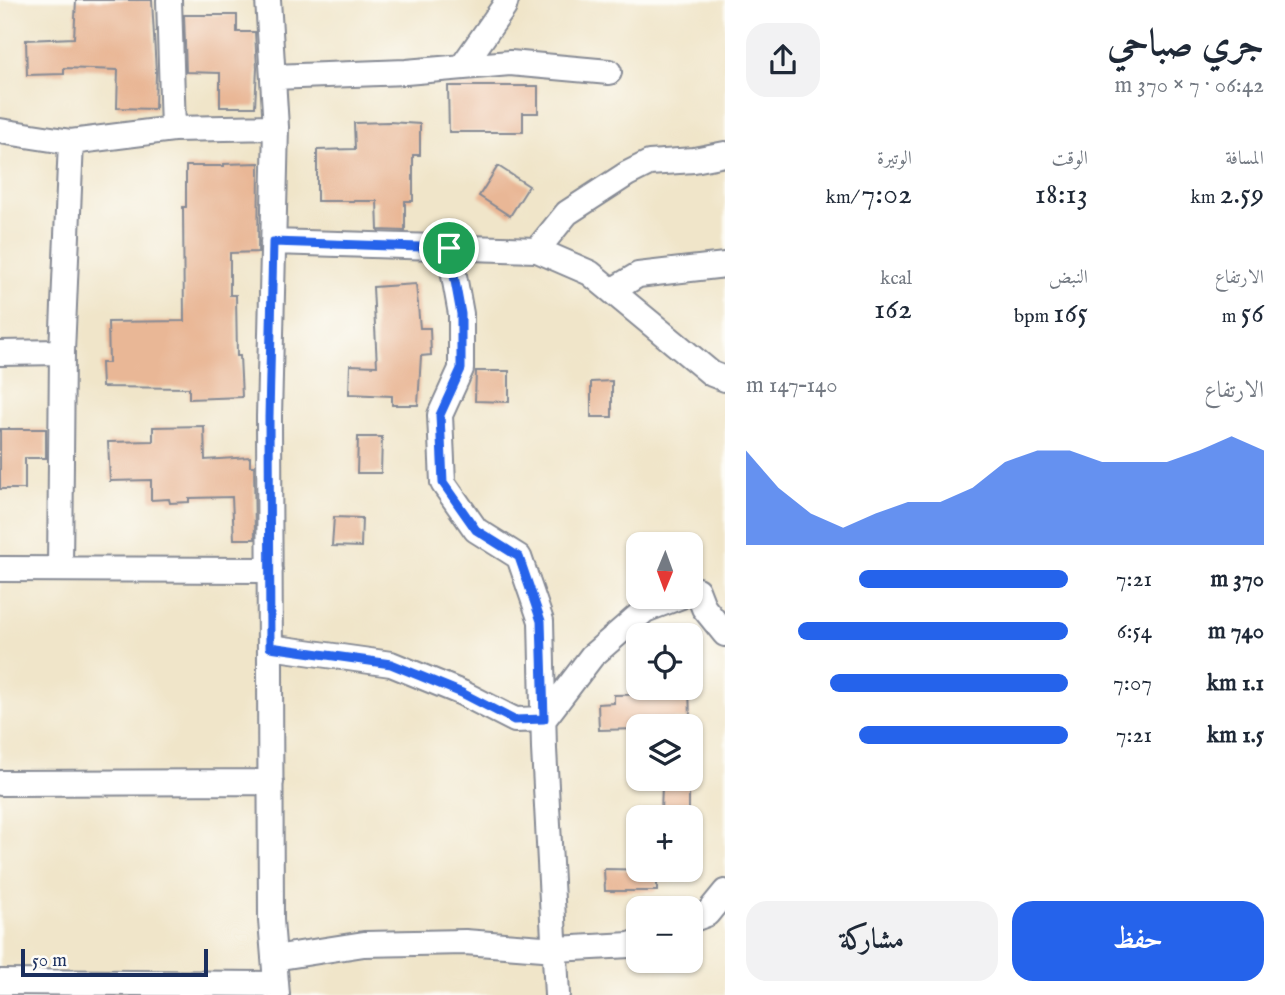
<!DOCTYPE html>
<html lang="ar">
<meta charset="utf-8">
<style>
body{margin:0;font-family:"IM FELL English",Amiri,serif;background:#f2f2f3;color:#1f2937;direction:rtl;height:100vh;display:flex;flex-direction:column;font-size:26px;white-space:nowrap}
*{box-sizing:border-box;margin:0}
p{font-size:23px;color:#747a83}
.icon{flex:none;width:38px;height:38px;fill:none;stroke:currentColor;stroke-width:2;stroke-linecap:round;stroke-linejoin:round}
.map{position:relative;flex:1;overflow:hidden;direction:ltr}
.panel{display:flex;flex-direction:column;background:#fff;width:560px}
.panel>*{flex:none}
.needle{width:46px;rotate:181deg}
.tools{position:absolute;left:626px;top:532px;display:grid;gap:14px}
.tools a{display:grid;place-items:center;width:77px;height:77px;border-radius:14px;background:#fff;box-shadow:0 2px 5px #0004;font-size:35px}
.scale{position:absolute;left:21px;bottom:18px;width:187px;box-sizing:border-box;padding-left:7px;border:4px solid #1b2f5e;border-top:0;font-size:19px;line-height:24px;white-space:nowrap;color:#1b2f5e;-webkit-text-stroke:5px #fdfcf7;paint-order:stroke}
.pin{position:absolute;display:grid;place-items:center;width:60px;height:60px;color:#fff;margin:-30px;border:4px solid #fff;border-radius:50%;box-shadow:0 2px 7px #0007}
.round{display:grid;place-items:center;flex:none;width:74px;height:74px;border-radius:21px;background:#f2f2f3}
.overview{display:flex;align-items:center;justify-content:space-between;height:119px;padding:0 21px}
h1{font-size:38px;font-weight:600;line-height:52px}
.metrics{display:grid;grid-template-columns:repeat(3,1fr);gap:10px;height:119px;padding:7px 21px}
.metrics div{display:grid;align-content:center}
.metrics b{font-size:30px;font-weight:600}
.metrics small{font-size:19px;font-weight:400}
.metrics p{font-size:19px}
.chart{height:196px;padding:14px 21px}
.chart p{display:flex;justify-content:space-between}
.chart svg{width:100%;height:126px;margin-top:7px;fill:#2563eb;opacity:.7}
.button{display:flex;gap:14px;margin-top:auto;padding:14px 21px}
.button a{flex:1;height:80px;border-radius:21px;background:#2563eb;color:#fff;font-size:28px;font-weight:600;line-height:80px;text-align:center}
.button a+a{background:#f2f2f3;color:#1f2937}
ul{padding:0 21px;list-style:none;font-size:23px}
li{display:grid;grid-template-columns:112px 84px 1fr;align-items:center;height:52px}
li i{height:18px;border-radius:9px;background:#2563eb}
main{display:flex;flex:1;min-height:0}
.map>svg:first-child{display:block}
</style>
<main>
<section class="panel">
<div class="overview"><div><h1>جري صباحي</h1><p>06:42 · 7 × 370 m</p></div><a class="round"><svg class="icon" aria-label="share" viewBox="0 0 24 24"><path d="M12 15V3M7 8l5-5 5 5M5 13v7h14v-7"/></svg></a></div>
<div class="metrics">
<div><p>المسافة</p><b>2.59<small> km</small></b></div>
<div><p>الوقت</p><b>18:13</b></div>
<div><p>الوتيرة</p><b>7:02<small> /km</small></b></div>
</div>
<div class="metrics">
<div><p>الارتفاع</p><b>56<small> m</small></b></div>
<div><p>النبض</p><b>165<small> bpm</small></b></div>
<div><p>kcal</p><b>162</b></div>
</div>
<div class="chart"><p><span>الارتفاع</span>140–147 m</p>
<svg viewBox="0 0 160 44" preserveAspectRatio="none"><path d="M0 44V11L10 24L20 33L30 38L40 33L50 29L60 29L70 24L80 15L90 11L100 11L110 15L120 15L130 15L140 11L150 6L160 11V44z"/></svg>
</div>
<ul>
<li><b>370 m</b>7:21<i style="width:65%"></i></li>
<li><b>740 m</b>6:54<i style="width:84%"></i></li>
<li><b>1.1 km</b>7:07<i style="width:74%"></i></li>
<li><b>1.5 km</b>7:21<i style="width:65%"></i></li>
</ul>
<div class="button"><a>حفظ</a><a>مشاركة</a></div>
</section>
<div class="map">
<svg width="725" height="995" viewBox="0 0 725 995">
<rect width="100%" height="100%" fill="#fdfcf7"/>
<filter id="ink" filterUnits="userSpaceOnUse"><feTurbulence type="fractalNoise" baseFrequency=".0143" numOctaves="2"/><feDisplacementMap in="SourceGraphic" scale="14" xChannelSelector="R" yChannelSelector="G"/><feConvolveMatrix kernelMatrix="1 2 1 2 8 2 1 2 1" color-interpolation-filters="sRGB"/></filter>
<filter id="wash" filterUnits="userSpaceOnUse"><feTurbulence type="fractalNoise" baseFrequency=".00686" numOctaves="4" result="noise"/><feDisplacementMap in="SourceGraphic" scale="28" xChannelSelector="R" yChannelSelector="G"/><feGaussianBlur stdDeviation="1.57" result="paint"/><feColorMatrix in="noise" values="0 0 0 0 0 0 0 0 0 0 0 0 0 0 0 0 0 1.4 0 .05"/><feComposite in="paint" operator="in"/></filter>
<g filter="url(#wash)">
<rect width="100%" height="100%" fill="#f0e5c9"/>
<g id="blocks">
<path fill="#e9b796" d="M76 0H152L156 72 155 109 117 108 118 70 64 68V74L27 75 26 40 74 38Z
M184 15H237V32H255L257 68 255 107H220V73L186 72Z
M448 86H538V113H523V132H449Z
M389 122 420 124V155H413V201H405V231L378 230 377 201H317V150L355 149 354 123Z
M259 163 258 252 230 253V295H236L237 356H240L242 397 189 399V388L102 387 101 363H109L108 322 184 321 183 207H186V166H224V164Z
M498 166 529 186 510 216 479 196Z
M416 284 420 328H430L431 355 421 356 418 405H392V396L349 394 350 365 377 366 373 287Z
M476 371H509V402L475 401Z
M612 381V417H591V382Z
M204 426 205 460 250 457V466H254L255 539H234L232 497 189 498V502L170 503 169 499 151 500V480L110 481 108 442 153 441V427Z
M0 429H46V458H25V489H0Z
M358 437H382L381 473H357Z
M334 517 362 518 361 547 332 546Z
M662 688H689L690 719H649V726H639V729L599 730 598 704 614 703V695L662 694Z
M662 785 689 786V812H661Z
M604 869 657 870V891H605Z"/>
</g>
</g>
<g filter="url(#ink)">
<use href="#blocks" fill-opacity="0" stroke="#868a94" stroke-width="2"/>
<g fill="none" stroke-linecap="round" stroke-linejoin="round">
<defs>
<path id="minor" d="M169 0 173 129
M268 0 276 127 269 417 271 920 277 995
M462 67 504 7 506 0
M273 77 406 72 510 63 609 72
M0 131 71 142 173 129 276 127
M273 242 537 250 590 273 712 374 725 379
M449 248 461 314V369L440 415 443 483 476 530 519 557 541 621 544 749 557 995
M537 250 567 213 627 174 649 163 694 160 725 154
M613 290 638 275 725 265
M0 353 62 352
M0 569 270 570
M60 569 62 352 71 142
M691 592 697 590 704 608 725 634
M270 647 391 664 462 693 515 720 544 719 592 656 645 610 679 597
M0 783 271 782
M691 920 707 914 725 892
M274 958 364 944 465 942 556 949 630 945 639 942
M0 982 276 984"/>
</defs>
<use href="#minor" stroke="#868a94" stroke-width="28"/>
<use href="#minor" stroke="#fff" stroke-width="24"/>
</g>
</g>
<g fill="none" stroke-linecap="round" stroke-linejoin="round" filter="url(#ink)">
<defs>
<path id="route" d="M273 242 449 248 461 314V369L440 415 443 483 476 530 519 557 541 621 544 719 514 720 462 693 391 664 270 647 269 417Z"/>
</defs>
<use href="#route" stroke="#fff" stroke-width="14"/>
<use href="#route" stroke="#2563eb" stroke-width="9"/>
</g>
</svg>
<div class="tools">
<a><svg class="needle" viewBox="-14 -14 28 28"><path d="M0-13l5 13h-10z" fill="#e53935"/><path d="M0 13l5-13h-10z" fill="#747a83"/></svg></a>
<a><svg class="icon" aria-label="locate" viewBox="0 0 24 24"><circle cx="12" cy="12" r="6"/><path d="M12 2v4M12 18v4M2 12h4M18 12h4"/></svg></a>
<a><svg class="icon" aria-label="layers" viewBox="0 0 24 24"><path d="M12 4l9 5-9 5-9-5zM3 14l9 5 9-5"/></svg></a>
<a>+</a>
<a>−</a>
</div>
<div class="scale">50 m</div>
<div class="pin" style="left:449px;top:248px;background:#1e9e55"><svg class="icon" aria-label="arrive" viewBox="0 0 24 24"><path d="M6 21V4h12l-3 4 3 4H6"/></svg></div>
</div>
</main>
